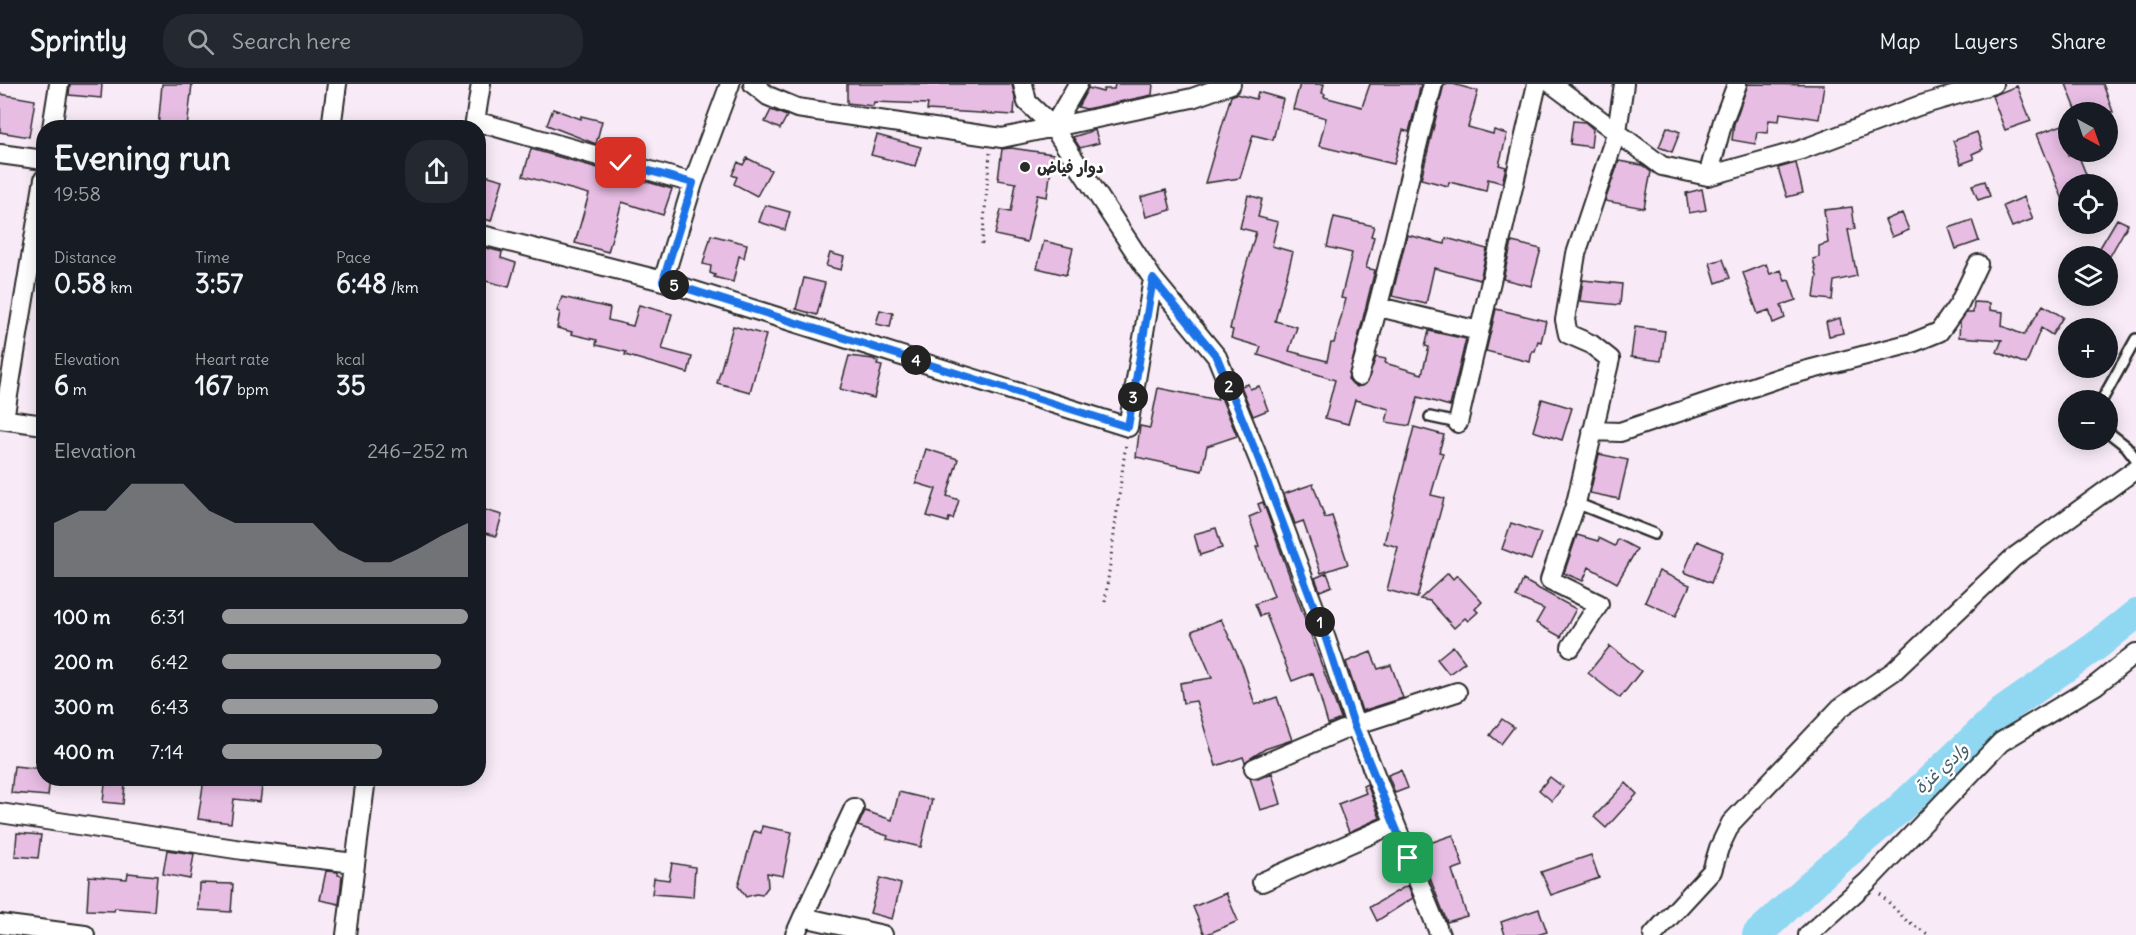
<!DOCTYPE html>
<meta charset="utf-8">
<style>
body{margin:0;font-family:Delius,"Playpen Sans Arabic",sans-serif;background:#242831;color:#f1f3f6;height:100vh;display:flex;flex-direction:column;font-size:22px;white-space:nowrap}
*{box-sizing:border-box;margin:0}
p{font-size:20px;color:#9ea1a6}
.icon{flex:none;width:33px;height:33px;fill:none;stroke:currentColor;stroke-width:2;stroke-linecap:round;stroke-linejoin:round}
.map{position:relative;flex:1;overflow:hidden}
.sheet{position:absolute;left:36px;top:36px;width:450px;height:666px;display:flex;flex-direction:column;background:#171b24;border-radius:24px;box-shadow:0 3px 15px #0003}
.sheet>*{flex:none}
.needle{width:39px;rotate:140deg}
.tools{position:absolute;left:2058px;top:18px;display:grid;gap:12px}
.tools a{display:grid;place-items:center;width:60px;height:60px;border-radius:50%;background:#171b24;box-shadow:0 3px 15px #0003;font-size:30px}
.pin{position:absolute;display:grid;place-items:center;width:51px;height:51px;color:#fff;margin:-26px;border-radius:12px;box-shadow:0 3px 9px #0006}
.km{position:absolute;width:30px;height:30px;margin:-15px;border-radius:50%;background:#222;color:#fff;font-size:16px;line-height:30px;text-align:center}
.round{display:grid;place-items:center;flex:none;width:63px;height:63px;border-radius:24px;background:#242831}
.summary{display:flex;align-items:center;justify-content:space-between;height:102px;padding:0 18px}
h1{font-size:33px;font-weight:700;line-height:45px}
.stats{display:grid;grid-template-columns:repeat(3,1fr);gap:9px;height:102px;padding:6px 18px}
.stats div{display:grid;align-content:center}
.stats b{font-size:26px;font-weight:700}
.stats small{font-size:16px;font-weight:400}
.stats p{font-size:16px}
.chart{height:168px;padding:12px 18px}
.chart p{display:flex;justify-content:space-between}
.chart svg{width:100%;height:108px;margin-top:6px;fill:#98999b;opacity:.7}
ul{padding:0 18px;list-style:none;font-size:20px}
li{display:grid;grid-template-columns:96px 72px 1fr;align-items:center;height:45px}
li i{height:15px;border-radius:8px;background:#98999b}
header{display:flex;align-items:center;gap:36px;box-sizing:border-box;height:84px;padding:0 30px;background:#171b24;border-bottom:2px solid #363941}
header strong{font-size:28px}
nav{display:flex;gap:33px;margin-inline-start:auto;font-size:21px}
.search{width:420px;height:54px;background:#242831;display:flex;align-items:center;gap:15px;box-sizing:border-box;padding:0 21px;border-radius:24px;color:#9ea1a6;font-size:22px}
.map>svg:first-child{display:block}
</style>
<header>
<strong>Sprintly</strong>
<div class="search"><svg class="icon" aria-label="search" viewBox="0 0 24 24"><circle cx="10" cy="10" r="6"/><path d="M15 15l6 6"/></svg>Search here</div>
<nav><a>Map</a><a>Layers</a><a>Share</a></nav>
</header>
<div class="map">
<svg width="2136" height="851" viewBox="0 0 2136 851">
<rect width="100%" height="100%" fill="#f8ebf7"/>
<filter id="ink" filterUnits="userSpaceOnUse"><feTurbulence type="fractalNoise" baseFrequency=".0167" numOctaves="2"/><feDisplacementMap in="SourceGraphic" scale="12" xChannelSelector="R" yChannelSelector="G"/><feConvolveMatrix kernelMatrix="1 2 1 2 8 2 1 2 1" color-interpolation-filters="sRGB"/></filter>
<g filter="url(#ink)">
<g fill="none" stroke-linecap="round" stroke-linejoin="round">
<path stroke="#90d8f2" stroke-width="30" d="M1757 851 1826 787 1897 727 2003 627 2096 562 2136 530"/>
</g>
<path fill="#e7bde4" stroke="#2b2b2b" stroke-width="1.5" d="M70 0H102L101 14 69 11Z
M162 0H192L187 44H158Z
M847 0H1012L1015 14 1014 31 927 26 928 20 874 18 873 22 847 19Z
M1115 0H1153L1152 11 1086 25 1078 23 1088 4 1103 8 1104 5H1114Z
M1300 0H1324L1322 9 1325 10 1324 13 1362 23 1370 0H1421L1409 48 1403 46 1394 80 1319 62 1326 34 1293 25Z
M1444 0H1453L1478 7 1468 43 1493 50 1494 46 1507 50 1499 81 1506 83 1502 99 1488 95 1486 107 1449 98 1448 102 1421 95Z
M1748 0 1824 1 1819 35 1780 29 1779 37 1769 36 1767 49 1757 48 1755 60 1732 56 1734 40Z
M2066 0H2103L2113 28H2077Z
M2017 2 2031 37 2005 46 1992 12Z
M1258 8 1283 15 1273 56 1253 51 1240 94 1205 99 1231 12 1236 10 1256 15Z
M0 10 35 16 29 53 0 48Z
M553 25 581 35V32L602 37 596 60 547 41Z
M771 26 787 32 780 45 765 38Z
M1573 37 1585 38 1593 45 1591 63 1570 60Z
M2068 39V71L2077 68 2090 100H2068L2067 126 2037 50Z
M1667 43 1680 48 1672 68 1659 63Z
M1095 46 1099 59 1080 64 1073 53Z
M1977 48 1983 65 1972 70 1974 75 1961 80 1953 57Z
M877 51 921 63 915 82 871 71Z
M1011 64 1053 70 1047 113 1037 111 1027 158 995 151 1001 126 1011 128 1016 99 998 96 1002 65Z
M531 65 672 105 663 131 622 118 608 168 575 159 589 110 523 92Z
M747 74 771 86 757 112 734 100 737 93 732 91 738 78 743 81Z
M1619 77 1642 81 1651 88 1644 124 1605 117Z
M1796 79 1803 109 1787 113 1778 84Z
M478 89 503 96 491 137 478 133Z
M1985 97 1990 112 1978 116 1972 101Z
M1702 105 1706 126 1689 129 1686 109Z
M1166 106 1171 126 1146 133 1141 113Z
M1248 111 1262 115 1258 133 1278 138 1272 162 1293 168 1275 237 1297 243 1289 267 1327 277 1331 259H1334L1346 215 1341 214 1352 169 1327 163 1334 133 1374 142 1371 152 1374 153 1366 184 1375 186 1348 295 1357 303 1366 300 1376 273 1386 275 1385 279 1422 290 1429 263 1425 262 1429 247 1466 255 1450 322 1418 313 1410 342 1386 338 1389 325 1355 316 1348 340 1325 334 1335 296 1258 271 1261 263 1231 254 1233 246 1230 245 1237 213 1256 148 1240 144Z
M2024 113 2033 135 2012 143 2003 122Z
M765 121 790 128 785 146 759 138Z
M1852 123 1855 145 1848 146 1857 192 1834 197 1832 216 1814 214 1817 192 1813 175 1819 173V162L1828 159 1824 126Z
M1902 129 1909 146 1892 153 1885 136Z
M2117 135 2128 140 2110 172H2095Z
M1972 136 1979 157 1956 165 1949 144Z
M711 151 747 160 744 174 739 172 733 198 714 193 715 191 710 189 711 182 703 180Z
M1407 151 1445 160 1446 154 1487 165 1480 196 1434 184 1426 220 1392 212Z
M1044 157 1073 164 1066 191 1037 184Z
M1512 158 1541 165 1531 202 1503 195Z
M478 162 502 168 501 174 516 179 509 203 478 195Z
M830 169 844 173 841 186 826 182Z
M1723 175 1730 194 1716 199 1710 179Z
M1766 180 1770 190 1781 186 1785 197 1789 196 1796 216 1781 221 1785 234 1773 239 1769 226 1758 230 1743 189Z
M804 194 825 199 817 231 796 225Z
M1583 196 1622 200 1620 221 1580 217Z
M562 213 610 224 608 236 633 242 639 221 672 230 662 265 692 273 688 289 625 271 626 268 596 261 597 256 571 250 572 248 557 244 560 228 557 227Z
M1974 218 1990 219V226L2003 228 2002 242 2024 251 2043 221 2063 233 2052 251 2041 244 2026 280 1997 268 2002 256 1959 253 1960 238 1966 229H1973Z
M1496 225 1546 237 1541 258 1538 257 1535 267H1532L1530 278 1486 267Z
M880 226 893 229 890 243 876 240Z
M1840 234 1843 249 1829 252 1826 238Z
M733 242 766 251 750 308 717 299Z
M1635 243 1665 247 1661 277 1631 273Z
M849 272 873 275 878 278 877 281 882 282 874 314 840 305Z
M1248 300 1250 305 1259 302 1268 326 1253 332 1241 302Z
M1158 304 1218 316 1217 313 1220 311 1237 352 1207 362 1202 387 1136 373 1140 342 1150 344Z
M1542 315 1572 324 1562 356 1533 347Z
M1414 343 1444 351 1439 368 1443 369 1431 411 1444 414 1417 514 1387 506 1398 463 1384 459Z
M926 365 958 375 947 412 959 416 953 435 949 434 948 438 927 432 936 405 916 399Z
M1599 370 1628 376 1619 415 1590 409Z
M1313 400 1325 434 1332 432 1348 480 1321 489 1303 437 1295 440 1284 410Z
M1263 418 1341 635 1328 640 1313 589 1292 597 1266 530 1260 532 1255 520 1274 512 1256 463 1259 462 1249 433 1261 428 1258 420Z
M478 424 502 431 496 452 478 447Z
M1511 439 1541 449 1531 476 1502 465Z
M1216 444 1222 464 1200 471 1194 450Z
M1577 451 1598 457 1599 454 1615 462 1618 455 1637 465 1617 499 1589 483 1583 497 1564 489Z
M1697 457 1723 468 1711 499 1684 488Z
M1659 487 1690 501 1676 532 1645 518Z
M1327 489 1332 502 1320 507 1315 494Z
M1448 489 1453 495 1457 491 1482 518 1475 525 1478 528 1468 537 1465 534 1454 544 1430 517 1420 515Z
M1523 496 1576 525 1561 553 1536 539 1544 525 1516 513Z
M1221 535 1243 583 1255 621 1277 613 1292 656 1265 665 1245 678 1243 673 1216 682 1196 617 1183 619 1180 599 1212 594 1192 547Z
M1453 562 1465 578 1449 590 1437 575Z
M1610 562 1641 587 1620 614 1588 589Z
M1371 568 1378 585 1391 581 1403 614 1362 627 1346 578Z
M1502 635 1514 643 1501 660 1490 651Z
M14 682 44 685V694H50L48 712 11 709Z
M1401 686 1408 704 1395 709 1388 691Z
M1272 689 1281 720 1260 726 1250 694 1258 695Z
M1550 693 1563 703 1552 717 1539 706Z
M204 695 262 703 260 718 234 715 231 739 198 735Z
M1626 699 1637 710 1606 744 1594 733Z
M105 700 125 701 123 720 103 718Z
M1367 700 1380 734 1349 748 1338 720 1366 709 1363 702Z
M899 708 932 716 921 763 887 755 888 752 858 742 865 727 892 736Z
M762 742 792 748 783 792 767 789 768 803 762 811 756 810 746 813 738 802 754 747 761 749Z
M17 749 41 751 38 774 15 772Z
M1453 751 1463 782 1452 786 1467 832 1447 838 1418 763Z
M167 766 194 770 190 795 163 790Z
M1591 771 1599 794 1551 811 1541 788Z
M672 779 695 783 693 813 652 810 654 794 669 796Z
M326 787 338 788V791L342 792 339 820 320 816Z
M128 789 157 792 154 827 115 824 114 827 87 826 89 792 127 795Z
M880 794 901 800 892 835 870 829Z
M199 799 233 800 231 828 198 826Z
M1408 801 1413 814 1377 837 1370 823Z
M1226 809 1238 837 1205 851 1193 823Z
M1539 825 1547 848 1537 851H1505L1501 838Z"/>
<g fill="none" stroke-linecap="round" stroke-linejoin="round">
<defs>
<path id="lane" d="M2102 316 2136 255
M1430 333 1458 339
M2108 348 2126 362 2136 375
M1576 419 1654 450"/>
<path id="street" d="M730 0 693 99 663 197 1128 343 1153 195
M753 0 768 12 797 24 1002 54 1192 14 1231 0
M1023 0 1027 18 1053 43 1153 195 1217 273 1259 376 1326 555 1355 641 1440 851
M1552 0 1662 82 1708 92 1798 67 1918 22 1993 0
M475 37 693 99
M1053 43 1078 0
M52 44 59 0
M331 44 337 0
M474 44 481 0
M0 70 44 76
M1708 92 1723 37 1737 0
M478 150 663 197
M1379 223 1479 247
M1359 292C1387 195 1407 97 1433 0
M0 335 44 341
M4 335 44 95
M1458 339 1537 0
M1592 347 1620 348 1785 292 1912 259 1939 248 1959 220 1978 180
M1571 563 1599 520 1550 496 1576 419 1610 275 1591 260 1568 250 1565 236 1576 170 1617 47 1624 0
M1254 684 1355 641 1457 608
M0 729 242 766 355 779
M1262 798 1394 740
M803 833 854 724
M0 840 85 851
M346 851 366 694
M795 851 803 833 883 851
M1653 851 1712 787 1719 764 1731 739 1840 624 1894 587 2013 474 2136 385
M1808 851 1867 798 2001 658 2096 601 2136 569"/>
</defs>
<use href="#lane" stroke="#2b2b2b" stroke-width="14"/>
<use href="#street" stroke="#2b2b2b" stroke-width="22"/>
<path stroke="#2b2b2b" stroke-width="3" stroke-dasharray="1.5 4.5" stroke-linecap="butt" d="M982 160 990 69
M1105 518 1126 359
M1880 810 1906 836 1929 851"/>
<use href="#lane" stroke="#fff" stroke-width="9"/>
<use href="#street" stroke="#fff" stroke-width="18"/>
</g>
</g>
<g fill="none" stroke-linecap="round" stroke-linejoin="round" filter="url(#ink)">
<defs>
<path id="route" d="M621 79 693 99 663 197 1128 343 1153 195 1217 273 1259 376 1326 555 1354 641 1408 774"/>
</defs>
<use href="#route" stroke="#fff" stroke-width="12"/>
<use href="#route" stroke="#1a73e8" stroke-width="8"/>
</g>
<circle fill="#2b2b2b" stroke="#fff" stroke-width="2" cx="1025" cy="83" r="6"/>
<g text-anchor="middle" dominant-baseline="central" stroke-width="5" stroke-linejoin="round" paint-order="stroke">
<g font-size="16" font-weight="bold" fill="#2b2b2b" stroke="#fff" text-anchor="start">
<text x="1037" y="83">دوار فياض</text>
</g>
<g font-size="18" font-style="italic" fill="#495f67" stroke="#fff">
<text transform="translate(1941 684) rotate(-42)">وادي غزة</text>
</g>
</g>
</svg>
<div class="tools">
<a><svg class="needle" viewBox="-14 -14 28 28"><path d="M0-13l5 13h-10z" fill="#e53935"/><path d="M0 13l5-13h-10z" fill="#9ea1a6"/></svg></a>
<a><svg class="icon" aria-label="locate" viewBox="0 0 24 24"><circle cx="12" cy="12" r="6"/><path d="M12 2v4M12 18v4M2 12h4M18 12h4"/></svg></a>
<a><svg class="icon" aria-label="layers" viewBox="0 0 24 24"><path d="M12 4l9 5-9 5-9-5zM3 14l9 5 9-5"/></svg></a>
<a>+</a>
<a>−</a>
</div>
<div class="pin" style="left:1408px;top:774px;background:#1e9e55"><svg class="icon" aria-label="arrive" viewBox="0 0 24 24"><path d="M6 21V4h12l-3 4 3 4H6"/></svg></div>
<div class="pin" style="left:621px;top:79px;background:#d93025"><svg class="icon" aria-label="check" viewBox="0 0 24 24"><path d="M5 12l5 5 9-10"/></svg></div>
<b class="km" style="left:1320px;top:538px">1</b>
<b class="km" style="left:1229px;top:302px">2</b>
<b class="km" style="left:1133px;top:313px">3</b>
<b class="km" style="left:916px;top:276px">4</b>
<b class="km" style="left:674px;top:201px">5</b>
<section class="sheet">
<div class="summary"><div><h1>Evening run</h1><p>19:58</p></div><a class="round"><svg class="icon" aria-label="share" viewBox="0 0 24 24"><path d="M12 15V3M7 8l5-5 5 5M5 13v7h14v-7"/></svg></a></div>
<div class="stats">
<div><p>Distance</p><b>0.58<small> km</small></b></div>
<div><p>Time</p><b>3:57</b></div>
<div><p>Pace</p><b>6:48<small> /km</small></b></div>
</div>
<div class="stats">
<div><p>Elevation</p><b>6<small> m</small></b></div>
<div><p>Heart rate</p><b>167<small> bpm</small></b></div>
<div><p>kcal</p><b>35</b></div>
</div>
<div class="chart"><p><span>Elevation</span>246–252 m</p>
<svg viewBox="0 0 160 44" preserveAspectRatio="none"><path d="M0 44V22L10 17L20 17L30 6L40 6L50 6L60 17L70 22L80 22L90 22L100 22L110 33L120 38L130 38L140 33L150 27L160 22V44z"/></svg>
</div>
<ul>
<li><b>100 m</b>6:31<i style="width:100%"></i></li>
<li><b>200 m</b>6:42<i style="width:89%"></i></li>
<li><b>300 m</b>6:43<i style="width:88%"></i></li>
<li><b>400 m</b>7:14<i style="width:65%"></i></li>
</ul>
</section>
</div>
